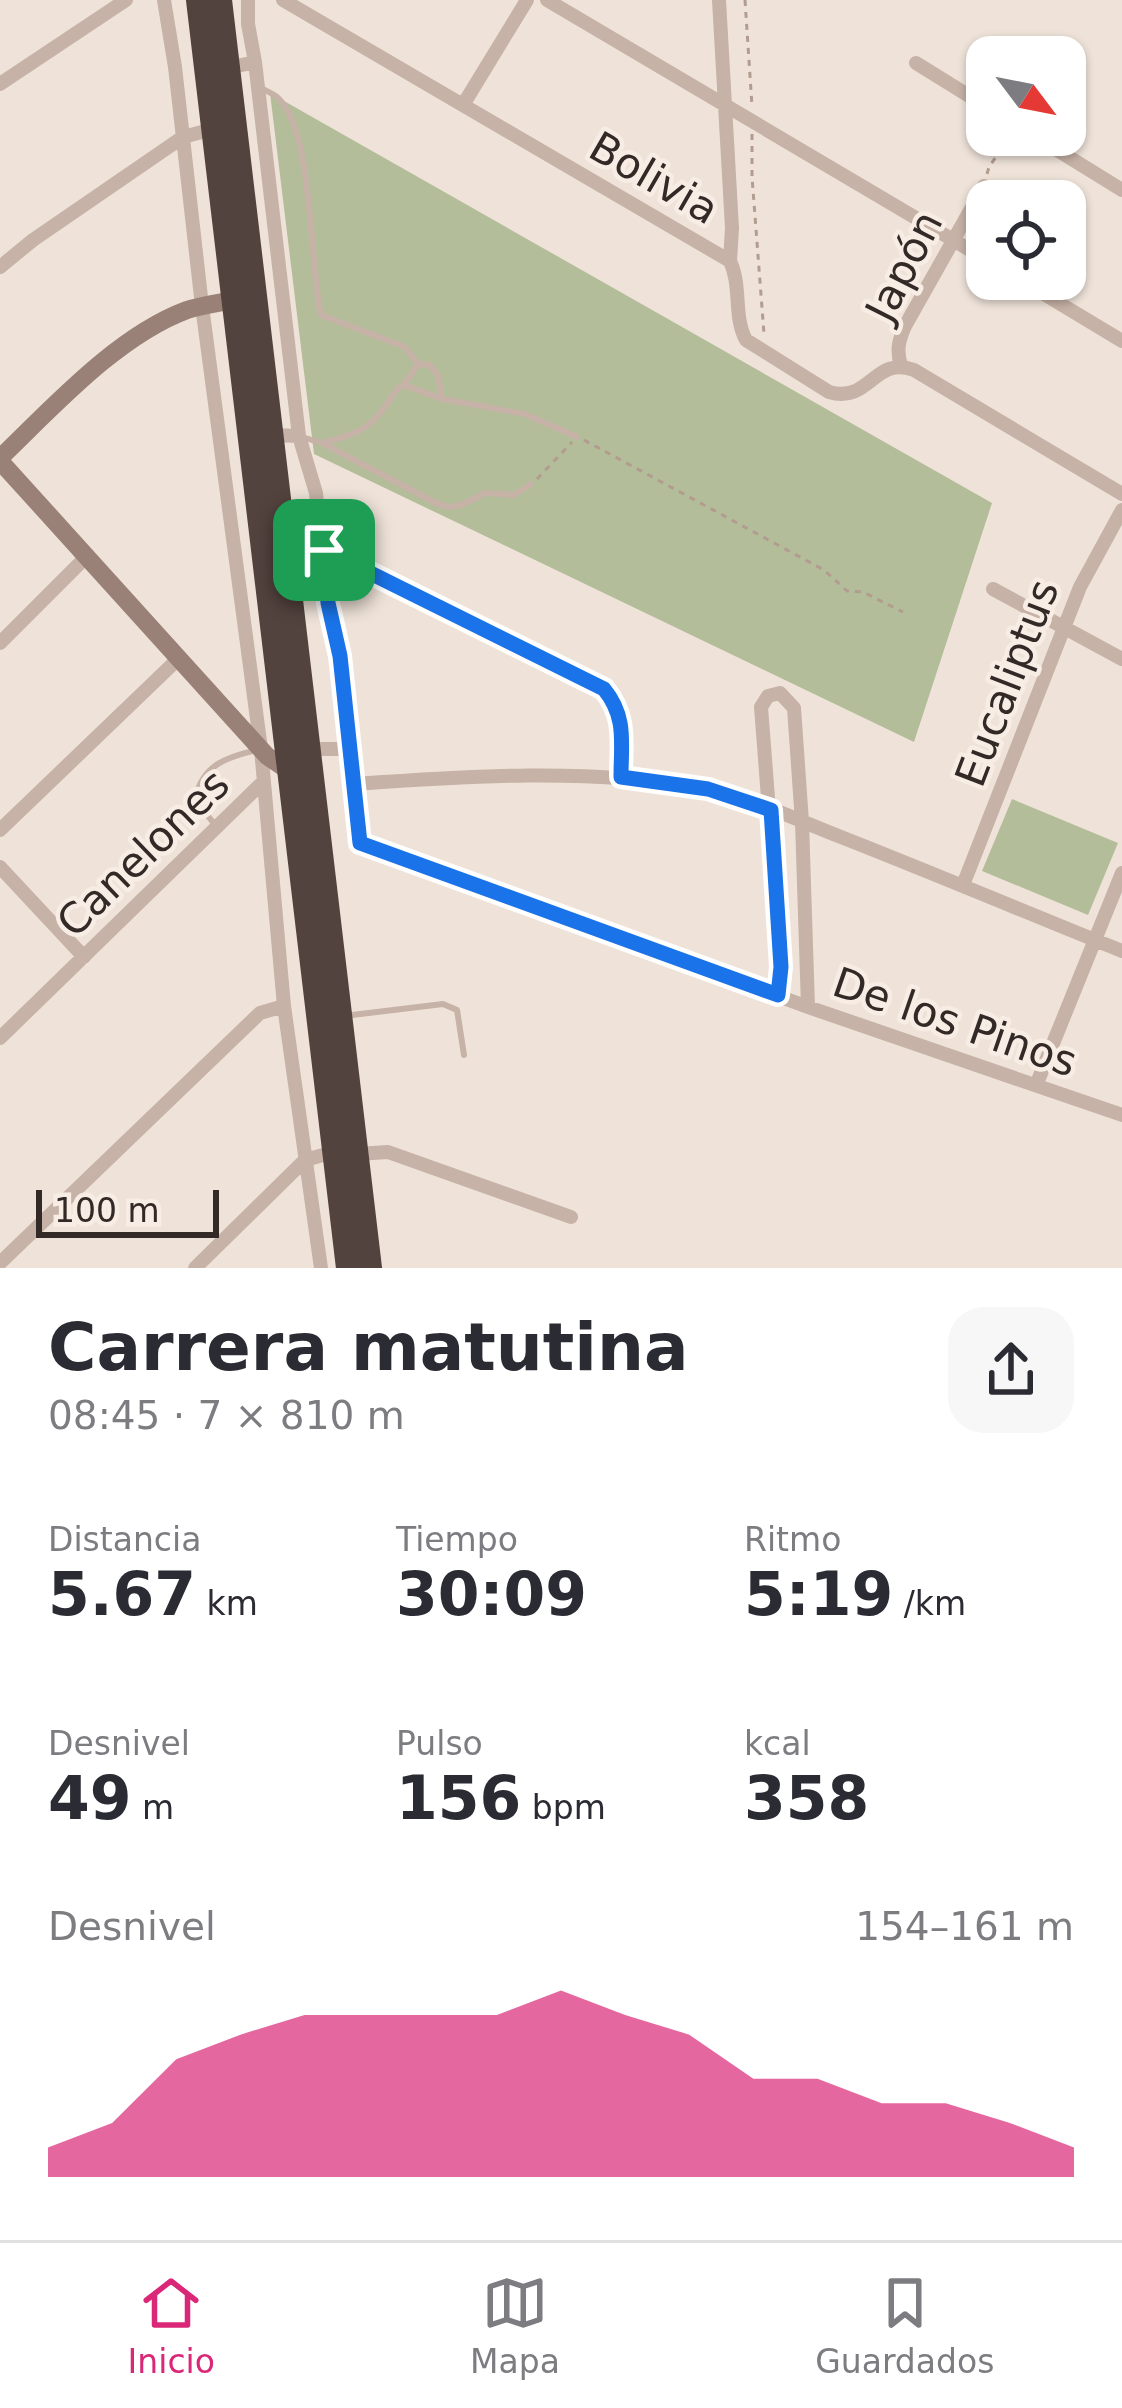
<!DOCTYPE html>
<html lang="es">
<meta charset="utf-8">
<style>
body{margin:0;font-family:"DejaVu Sans",sans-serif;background:#f7f7f7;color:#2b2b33;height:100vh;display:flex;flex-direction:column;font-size:45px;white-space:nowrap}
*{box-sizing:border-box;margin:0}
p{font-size:39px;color:#7c7c81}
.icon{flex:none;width:66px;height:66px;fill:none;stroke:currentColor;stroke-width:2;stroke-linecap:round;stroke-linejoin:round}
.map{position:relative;height:1268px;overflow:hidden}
.drawer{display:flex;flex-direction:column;background:#fff;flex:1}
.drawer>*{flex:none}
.needle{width:78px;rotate:122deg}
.buttons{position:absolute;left:966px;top:36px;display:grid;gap:24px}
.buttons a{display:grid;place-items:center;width:120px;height:120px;border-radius:24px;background:#fff;box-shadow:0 3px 9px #0004;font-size:60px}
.scale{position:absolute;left:36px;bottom:30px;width:183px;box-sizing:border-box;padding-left:12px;border:6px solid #332926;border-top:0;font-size:33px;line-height:42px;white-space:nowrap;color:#332926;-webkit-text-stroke:9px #f7ede4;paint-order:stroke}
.pin{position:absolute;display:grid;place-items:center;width:102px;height:102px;color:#fff;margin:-51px;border-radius:24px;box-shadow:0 6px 18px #0006}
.round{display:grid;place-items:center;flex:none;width:126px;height:126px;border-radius:36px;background:#f7f7f7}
.overview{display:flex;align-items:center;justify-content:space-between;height:204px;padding:0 48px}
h1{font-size:66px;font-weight:800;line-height:90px}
.figures{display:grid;grid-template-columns:repeat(3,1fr);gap:18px;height:204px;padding:12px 48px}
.figures div{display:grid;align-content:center}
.figures b{font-size:60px;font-weight:800}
.figures small{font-size:33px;font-weight:400}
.figures p{font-size:33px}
.chart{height:336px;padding:24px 48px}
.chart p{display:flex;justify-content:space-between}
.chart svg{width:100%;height:216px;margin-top:12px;fill:#db2777;opacity:.7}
.tab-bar{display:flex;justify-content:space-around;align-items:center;height:168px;border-top:3px solid #e1e1e2;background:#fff;font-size:33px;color:#7c7c81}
.tab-bar a{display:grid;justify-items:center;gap:6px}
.tab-bar .active{color:#db2777}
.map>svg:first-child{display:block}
</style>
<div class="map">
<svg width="1122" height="1268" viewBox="0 0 1122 1268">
<rect width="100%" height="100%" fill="#efe3d9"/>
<path fill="#b4bd9a" d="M270 93 992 503 914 742 314 454Z
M1012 799 1118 843 1088 915 982 871Z"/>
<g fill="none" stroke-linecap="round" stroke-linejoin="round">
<path stroke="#b29c90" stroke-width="3" stroke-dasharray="6 6" stroke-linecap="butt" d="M745 0 752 106
M752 134V177L764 334
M987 174 989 167 1011 135
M584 440 824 570 847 591 863 592 903 612
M537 479 572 442"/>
<path stroke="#c6b2a6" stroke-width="6" d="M261 88C266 91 272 93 277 97 314 129 309 265 321 315L405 347 418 364
M404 385 418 364 430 365 438 376 442 399
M302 437 322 443 438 504 450 507 461 505 485 493 514 495 531 484
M322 443C368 431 371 427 398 388L404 385 442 399 525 414 577 437
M215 825 195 799C203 764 227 757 257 750
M344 1016 443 1004 457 1010 464 1055"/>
<path stroke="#c6b2a6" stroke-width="14" d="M164 0 175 67 202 306 261 749 284 1006 321 1268
M283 0 730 261C742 287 733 316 746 340L829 392C870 404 874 355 914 370L1122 494
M547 0 987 260
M719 0 732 228 730 261
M255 62 299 436
M916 63 987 107
M228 68 255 62 248 24V0
M0 84 126 0
M463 105 527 0
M1033 135 1122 190
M0 267 33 240 183 137 213 129
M1019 279 1122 341
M901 365C896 350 899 340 905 326L984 186
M272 435 299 436 316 493 328 603 340 656 360 843 808 1007 1122 1115
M324 550 604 689C627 717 621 743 621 777
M993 589 1122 659
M0 643 87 556
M308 749H351
M355 784C470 776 588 768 703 788 750 797 797 820 841 837 935 874 1028 913 1122 951
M0 830 178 659
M0 867 84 957
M963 885 1080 587 1122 510
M778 995 781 967 761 707 768 696 780 693 794 708 802 822 808 1007
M0 1038 264 781
M1037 1083 1122 873
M357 1154 388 1152 571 1217
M0 1263 260 1013 284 1006
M195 1268 305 1160 334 1152"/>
<path stroke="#9a8177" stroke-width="18" d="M0 458C53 407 117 336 187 310 202 305 218 303 234 300
M0 461 267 756 289 771"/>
<path stroke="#53433e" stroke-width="24" d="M198 0 348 1268
M220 0 370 1268"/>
</g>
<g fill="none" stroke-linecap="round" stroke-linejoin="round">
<defs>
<path id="route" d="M324 550 604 689C627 717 621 743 621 777L708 789 771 810 781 967 778 995 360 843 340 656 328 603Z"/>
</defs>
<use href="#route" stroke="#fff" stroke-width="24"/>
<use href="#route" stroke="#1a73e8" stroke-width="15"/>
</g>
<g text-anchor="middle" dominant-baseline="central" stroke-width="9" stroke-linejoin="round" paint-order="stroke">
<g font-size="42" fill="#332926" stroke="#f7ede4">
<text transform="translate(654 178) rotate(30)">Bolivia</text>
<text transform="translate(904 266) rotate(-63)">Japón</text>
<text transform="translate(1007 683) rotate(-69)">Eucaliptus</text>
<text transform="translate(143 853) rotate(-44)">Canelones</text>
<text transform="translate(955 1022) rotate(19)">De los Pinos</text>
</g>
</g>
</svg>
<div class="buttons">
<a><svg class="needle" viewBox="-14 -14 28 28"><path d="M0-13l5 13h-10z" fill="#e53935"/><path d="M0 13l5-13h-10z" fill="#7c7c81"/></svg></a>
<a><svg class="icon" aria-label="locate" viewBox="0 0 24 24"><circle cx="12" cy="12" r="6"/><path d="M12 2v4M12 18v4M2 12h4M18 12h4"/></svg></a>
</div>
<div class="scale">100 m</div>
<div class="pin" style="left:324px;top:550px;background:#1e9e55"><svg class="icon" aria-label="arrive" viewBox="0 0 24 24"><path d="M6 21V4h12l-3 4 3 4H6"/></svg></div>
</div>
<section class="drawer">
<div class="overview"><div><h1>Carrera matutina</h1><p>08:45 · 7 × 810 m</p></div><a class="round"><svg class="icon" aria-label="share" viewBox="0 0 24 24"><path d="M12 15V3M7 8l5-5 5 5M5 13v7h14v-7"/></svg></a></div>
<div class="figures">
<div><p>Distancia</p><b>5.67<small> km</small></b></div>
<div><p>Tiempo</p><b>30:09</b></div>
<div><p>Ritmo</p><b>5:19<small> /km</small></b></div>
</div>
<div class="figures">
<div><p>Desnivel</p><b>49<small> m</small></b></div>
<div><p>Pulso</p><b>156<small> bpm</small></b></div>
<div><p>kcal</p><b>358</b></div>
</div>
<div class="chart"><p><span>Desnivel</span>154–161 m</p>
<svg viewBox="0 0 160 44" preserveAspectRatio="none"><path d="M0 44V38L10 33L20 20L30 15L40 11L50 11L60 11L70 11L80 6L90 11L100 15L110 24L120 24L130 29L140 29L150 33L160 38V44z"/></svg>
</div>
</section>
<nav class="tab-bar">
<a class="active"><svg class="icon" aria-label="home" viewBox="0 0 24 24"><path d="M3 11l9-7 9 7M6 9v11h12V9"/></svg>Inicio</a>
<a><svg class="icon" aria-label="map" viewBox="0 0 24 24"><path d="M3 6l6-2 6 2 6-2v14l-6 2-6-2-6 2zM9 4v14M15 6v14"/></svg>Mapa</a>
<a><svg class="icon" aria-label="saved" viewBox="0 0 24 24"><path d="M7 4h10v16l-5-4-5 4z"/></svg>Guardados</a>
</nav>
